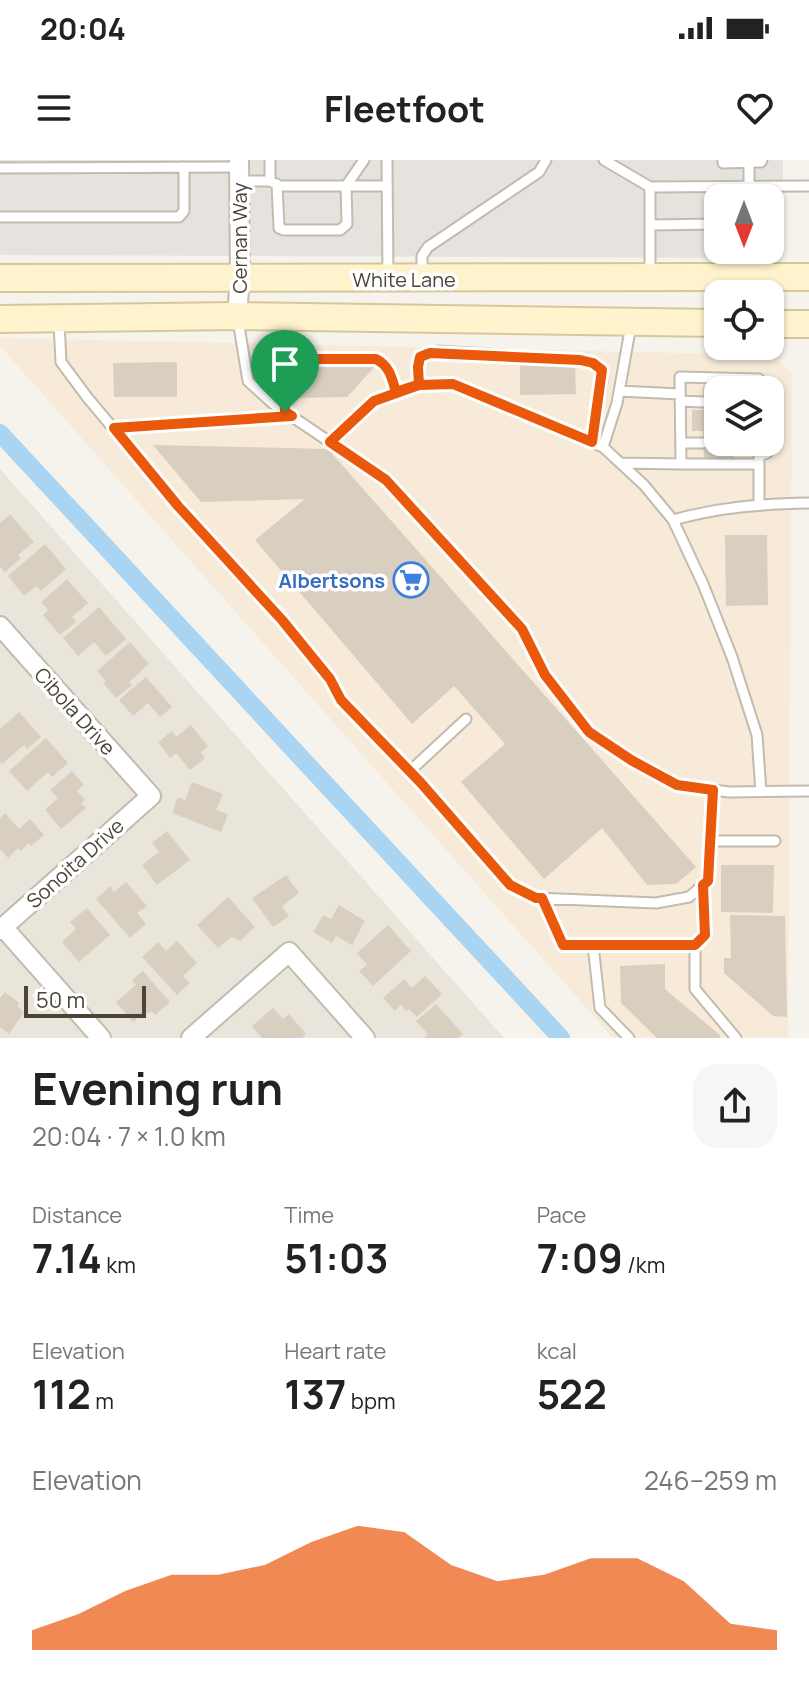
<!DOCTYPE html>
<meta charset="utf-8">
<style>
body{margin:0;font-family:Manrope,sans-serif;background:#f6f6f6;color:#222;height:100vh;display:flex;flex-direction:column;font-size:30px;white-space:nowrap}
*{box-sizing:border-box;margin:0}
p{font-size:26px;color:#767676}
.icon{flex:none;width:44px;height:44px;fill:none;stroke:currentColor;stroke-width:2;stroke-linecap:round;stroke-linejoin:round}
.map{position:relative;height:878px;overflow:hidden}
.sheet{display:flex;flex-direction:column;background:#fff;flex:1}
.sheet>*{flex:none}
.needle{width:52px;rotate:180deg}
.buttons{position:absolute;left:704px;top:24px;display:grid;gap:16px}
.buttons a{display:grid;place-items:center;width:80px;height:80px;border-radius:16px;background:#fff;box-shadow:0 2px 6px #0004;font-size:40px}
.scale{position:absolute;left:24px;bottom:20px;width:122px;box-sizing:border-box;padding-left:8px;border:4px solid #4b4439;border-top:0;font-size:22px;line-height:28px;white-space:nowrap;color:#4b4439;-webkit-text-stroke:6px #fff;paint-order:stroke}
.pin{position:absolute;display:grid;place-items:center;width:68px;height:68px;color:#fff;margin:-82px -34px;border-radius:50% 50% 50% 0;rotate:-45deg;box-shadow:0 0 8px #0007}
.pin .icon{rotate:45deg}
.round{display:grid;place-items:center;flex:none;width:84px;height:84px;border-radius:24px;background:#f6f6f6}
.head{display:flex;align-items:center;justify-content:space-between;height:136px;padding:0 32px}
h1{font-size:44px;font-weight:700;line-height:60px}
.stats{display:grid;grid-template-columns:repeat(3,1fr);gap:12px;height:136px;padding:8px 32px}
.stats div{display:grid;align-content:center}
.stats b{font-size:40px;font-weight:700}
.stats small{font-size:22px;font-weight:400}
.stats p{font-size:22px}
.chart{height:224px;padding:16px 32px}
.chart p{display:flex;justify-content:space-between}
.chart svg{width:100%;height:144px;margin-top:8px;fill:#ea580c;opacity:.7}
.status{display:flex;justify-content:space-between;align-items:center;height:56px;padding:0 40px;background:#fff;direction:ltr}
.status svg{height:22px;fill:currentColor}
header{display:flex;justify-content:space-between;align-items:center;height:104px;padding:0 32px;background:#fff;font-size:36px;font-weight:700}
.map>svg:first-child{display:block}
</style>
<div class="status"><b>20:04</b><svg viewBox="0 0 49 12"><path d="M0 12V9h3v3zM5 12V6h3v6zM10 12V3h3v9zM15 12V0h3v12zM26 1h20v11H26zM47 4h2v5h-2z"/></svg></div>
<header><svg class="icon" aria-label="menu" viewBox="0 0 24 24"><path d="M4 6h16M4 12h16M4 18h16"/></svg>Fleetfoot<svg class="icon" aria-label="heart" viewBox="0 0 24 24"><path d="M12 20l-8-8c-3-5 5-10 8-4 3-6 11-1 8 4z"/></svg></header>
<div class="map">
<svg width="809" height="878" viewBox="0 0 809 878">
<rect width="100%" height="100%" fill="#f6f3ec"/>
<path fill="#eae5da" d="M0 309 504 878H0Z"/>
<path fill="#f7ead8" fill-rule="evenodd" d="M0 178 776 195 792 215 788 878H613L0 186ZM718 230H770V282H718Z"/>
<path fill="#e6e2dd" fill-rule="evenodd" d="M0 0H783V87L772 98 0 95ZM718 38H770V90H718Z"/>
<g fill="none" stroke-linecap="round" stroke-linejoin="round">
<path stroke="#a9d4f2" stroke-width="18" d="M0 273 561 878"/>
</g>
<path fill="#d8cfc1" d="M177 202V237H114L113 203Z
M379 202 347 237 292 238V203Z
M520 203 575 204 576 234 520 235Z
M703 226H734V230H718V282H733V300H704L703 271H692V250H703Z
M153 285 328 289 696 707 676 724 647 725 602 668 544 719 461 622 505 584 454 526 412 564 255 380 305 339 201 342Z
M10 354 34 382 18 395 21 398 5 412 0 407V363Z
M725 375H767L768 445 726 446Z
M45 384 66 409 41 431 36 426 24 436 8 416Z
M67 419 88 443 72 457 76 462 60 475 43 455 48 450 41 442Z
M99 447 126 479 106 496 94 482 78 496 63 478Z
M130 482 149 504 129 522 132 525 116 538 103 523 106 521 97 511Z
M146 517 172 547 160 557 148 543 133 556 119 540Z
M19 552 41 577 27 589 24 585 2 604 0 602V569Z
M191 565 208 586 201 592 205 598 190 610 176 593 170 598 158 582 172 571 176 577Z
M46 578 68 603 52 617 48 612 27 631 9 611Z
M72 611 84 625 77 631 85 640 81 643 86 648 61 669 45 650 58 638 50 630Z
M192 622 223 634 216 650 228 654 221 672 172 653 178 637 185 640Z
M5 653 19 669 30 659 44 675 31 686 29 683 20 691 18 688 8 698 0 689V658Z
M167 671 190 700 157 725 142 705 159 692 152 683Z
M721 705H774L773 753 721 752Z
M286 715 299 733 282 746 289 756 273 767 252 738Z
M126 722 147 746 137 753 146 764 130 778 96 739 110 726 114 732Z
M228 737 255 767 240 781 231 777 218 788 197 765Z
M339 745 365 761 352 785 336 776 332 783 313 772 323 755 331 759Z
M87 748 110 775 79 802 62 782 76 769 70 762Z
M730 755 785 756 787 857 773 856 724 813V798H731Z
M388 765 411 791 373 826 359 811 367 805 357 793Z
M177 781 197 803 183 816 190 823 177 835 142 797 158 782 166 791Z
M665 804V829L720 875V878H657L621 843 620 806Z
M143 811 170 842 155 855 152 851 148 854 146 851 133 862 116 842 136 825 132 820Z
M425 816 442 834 417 857 409 849 406 851 401 845 395 851 383 838 404 819 412 828Z
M5 832 19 843 17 846 24 852 9 874 0 867V838Z
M436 844 463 874 458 878H424L428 874 416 861Z
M273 848 283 859 289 854 306 874 302 878H262L252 866Z"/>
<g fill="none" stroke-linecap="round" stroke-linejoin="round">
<defs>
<path id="lane" d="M270 0V21
M387 0 388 117
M604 0 650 27
M723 0V3L761 2 762 0
M749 0V38
M0 8 239 7
M239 21H270L280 26H387
M277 24 279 68 284 70H340L347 64 346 26 364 0
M0 57H179L184 51V7
M650 65 718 64
M422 113V96L428 87 539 12 546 0
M650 117V27L809 26
M238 160 248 221 272 243 386 320 522 469 545 515 589 572 631 600 677 625 729 632 809 631
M59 162 61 202 87 237 178 346 282 460 330 519 341 540 421 623 510 725 536 738 656 743 689 737 708 721 713 630
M759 221 773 229 777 246
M419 225 418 207 420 197 439 191 580 200 593 203 602 210 603 217 592 282
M619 231 680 234
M680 241 703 242
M285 252C284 235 279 212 291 199H376C390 206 392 219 396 232
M114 268 292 256
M330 282 374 241 417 225 453 224 603 287 644 325 673 360 703 424 732 497 757 575 761 632
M759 282V344
M681 283H703
M733 283 759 284
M603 287 617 243 631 165
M759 296 767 293 776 284
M621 303 681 304
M759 304H681L680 217 759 219V230
M673 360C720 347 760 344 809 343
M410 611 466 559
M711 681H775
M542 738 563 785H695V829L736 878
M593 785 600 848 629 878
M695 785 705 775 703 725"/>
<path id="street" d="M237 156 240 117 239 0
M0 466 151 636 0 770
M3 767 101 878
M191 878 289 792 365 878"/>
<path id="secondary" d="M0 118 809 117
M0 159 237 156 718 163
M770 164H809"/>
</defs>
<use href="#lane" stroke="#c2bbae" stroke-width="13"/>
<use href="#street" stroke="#c2bbae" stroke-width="22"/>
<use href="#secondary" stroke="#d6c79b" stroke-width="30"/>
<use href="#lane" stroke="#fff" stroke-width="9"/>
<use href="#street" stroke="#fff" stroke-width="18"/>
<use href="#secondary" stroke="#fff3cd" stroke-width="26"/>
</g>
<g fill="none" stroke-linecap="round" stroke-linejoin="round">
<defs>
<path id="route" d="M285 252 292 256 114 268 178 346 282 460 330 519 341 540 421 623 510 725 536 738H542L563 785H695L705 775 703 725 708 721 713 630 677 625 631 600 589 572 545 515 522 469 386 320 330 282 374 241 419 225 418 207 420 197 430 193 580 200 593 203 602 210 592 282 453 224 419 225H417L396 232C392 219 390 206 376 199H291C279 211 285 236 285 252"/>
</defs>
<use href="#route" stroke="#fff" stroke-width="16"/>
<use href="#route" stroke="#ea580c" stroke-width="10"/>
</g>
<defs>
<symbol id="supermarket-ring" viewBox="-11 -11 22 22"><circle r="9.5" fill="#fff" stroke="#3f7fe0" stroke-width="1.5"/><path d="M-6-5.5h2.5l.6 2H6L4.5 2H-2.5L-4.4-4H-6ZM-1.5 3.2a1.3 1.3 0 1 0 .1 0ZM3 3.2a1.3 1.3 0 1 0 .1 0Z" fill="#3f7fe0"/></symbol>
</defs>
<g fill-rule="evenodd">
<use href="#supermarket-ring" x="391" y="400" width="40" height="40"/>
</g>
<g text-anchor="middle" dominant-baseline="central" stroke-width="7" stroke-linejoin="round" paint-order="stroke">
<g font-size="20" fill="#4b4439" stroke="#fff">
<text transform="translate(239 78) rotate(-90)">Cernan Way</text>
<text x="404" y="119">White Lane</text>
<text transform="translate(75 551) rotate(48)">Cibola Drive</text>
<text transform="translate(75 703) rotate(-42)">Sonoita Drive</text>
</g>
<g font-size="20" font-weight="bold" fill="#366cbe" stroke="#fff" text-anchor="end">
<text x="385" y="420">Albertsons</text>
</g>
</g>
</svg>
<div class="buttons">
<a><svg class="needle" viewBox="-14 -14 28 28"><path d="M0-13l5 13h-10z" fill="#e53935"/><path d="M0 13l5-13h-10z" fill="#767676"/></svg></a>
<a><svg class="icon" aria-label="locate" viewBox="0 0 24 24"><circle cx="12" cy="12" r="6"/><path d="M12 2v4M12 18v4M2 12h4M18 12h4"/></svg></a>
<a><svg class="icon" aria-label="layers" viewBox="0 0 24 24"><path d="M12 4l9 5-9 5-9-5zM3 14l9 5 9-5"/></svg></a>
</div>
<div class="scale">50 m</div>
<div class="pin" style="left:285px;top:252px;background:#1e9e55"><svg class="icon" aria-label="arrive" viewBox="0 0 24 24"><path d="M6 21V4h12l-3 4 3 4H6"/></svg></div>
</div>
<section class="sheet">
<div class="head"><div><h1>Evening run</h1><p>20:04 · 7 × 1.0 km</p></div><a class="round"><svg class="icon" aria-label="share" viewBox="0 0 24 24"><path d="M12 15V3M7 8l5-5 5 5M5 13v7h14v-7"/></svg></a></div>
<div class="stats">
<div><p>Distance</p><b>7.14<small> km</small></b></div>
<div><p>Time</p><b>51:03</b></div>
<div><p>Pace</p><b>7:09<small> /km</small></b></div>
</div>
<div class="stats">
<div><p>Elevation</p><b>112<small> m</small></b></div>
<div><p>Heart rate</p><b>137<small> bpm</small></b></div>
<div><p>kcal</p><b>522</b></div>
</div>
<div class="chart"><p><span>Elevation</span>246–259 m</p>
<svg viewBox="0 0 160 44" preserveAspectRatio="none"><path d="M0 44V38L10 33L20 26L30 21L40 21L50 18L60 11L70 6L80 8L90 18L100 23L110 21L120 16L130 16L140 23L150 36L160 38V44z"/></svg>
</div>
</section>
